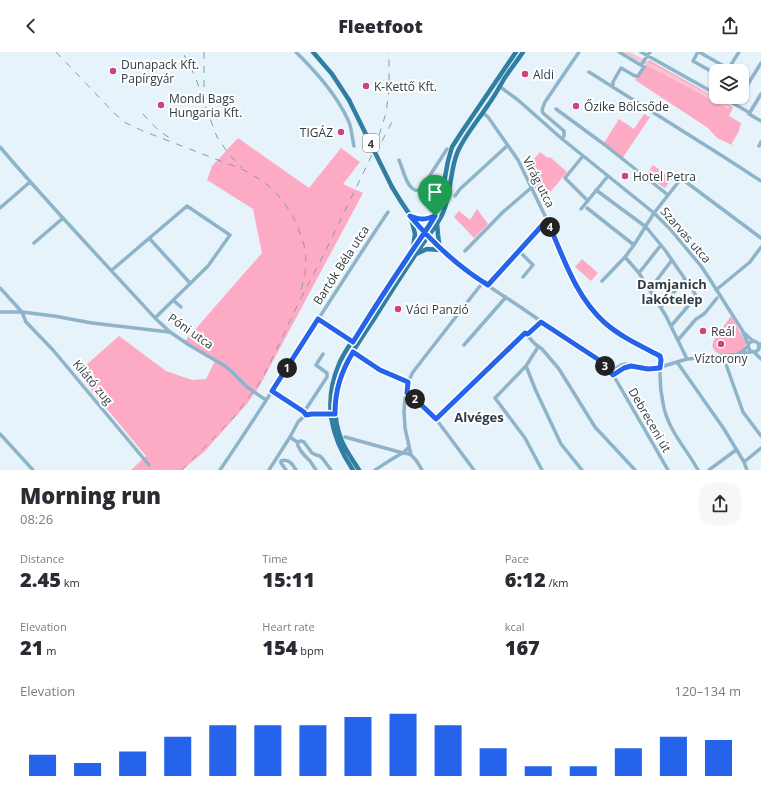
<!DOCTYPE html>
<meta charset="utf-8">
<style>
body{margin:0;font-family:"Open Sans",sans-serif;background:#f7f7f7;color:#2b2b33;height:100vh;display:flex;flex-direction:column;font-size:15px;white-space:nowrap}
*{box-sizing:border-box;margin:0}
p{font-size:13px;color:#7c7c81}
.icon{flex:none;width:22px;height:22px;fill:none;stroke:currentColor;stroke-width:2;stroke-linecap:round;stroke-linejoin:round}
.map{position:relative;height:418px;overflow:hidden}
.panel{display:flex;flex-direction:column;background:#fff;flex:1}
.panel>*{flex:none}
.tools{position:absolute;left:709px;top:12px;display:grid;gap:8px}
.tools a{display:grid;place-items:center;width:40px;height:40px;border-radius:8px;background:#fff;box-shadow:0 1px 3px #0004;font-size:20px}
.pin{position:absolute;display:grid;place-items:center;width:34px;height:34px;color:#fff;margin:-41px -17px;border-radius:50% 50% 50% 0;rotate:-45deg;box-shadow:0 0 4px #0007}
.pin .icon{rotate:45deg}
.km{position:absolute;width:20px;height:20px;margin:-10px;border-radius:50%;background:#222;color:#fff;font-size:11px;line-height:20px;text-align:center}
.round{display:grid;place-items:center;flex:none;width:42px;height:42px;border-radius:12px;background:#f7f7f7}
.overview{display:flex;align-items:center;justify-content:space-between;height:68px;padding:0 20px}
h1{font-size:22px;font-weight:800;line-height:30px}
.stats{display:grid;grid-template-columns:repeat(3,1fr);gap:6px;height:68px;padding:4px 20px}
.stats div{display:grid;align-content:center}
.stats b{font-size:20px;font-weight:800}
.stats small{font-size:11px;font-weight:400}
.stats p{font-size:11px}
.chart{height:112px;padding:8px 20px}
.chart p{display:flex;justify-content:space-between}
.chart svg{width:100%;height:72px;margin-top:4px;stroke:#2563eb;stroke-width:6}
header{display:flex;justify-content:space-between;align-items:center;height:52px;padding:0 20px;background:#fff;font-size:18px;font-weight:800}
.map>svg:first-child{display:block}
</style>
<header><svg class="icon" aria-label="back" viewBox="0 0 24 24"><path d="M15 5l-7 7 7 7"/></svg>Fleetfoot<svg class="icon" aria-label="share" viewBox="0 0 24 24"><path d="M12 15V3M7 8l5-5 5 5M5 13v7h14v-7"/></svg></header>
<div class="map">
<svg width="761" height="418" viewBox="0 0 761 418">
<rect width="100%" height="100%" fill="#e6f3fa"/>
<path fill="#fdaac5" d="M649 8 733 55 729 64 741 71 739 79 732 91V93L717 86 708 76 635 28Z
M644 62 650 65 622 107 604 91 619 67 634 77Z
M238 86 309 136 341 96 360 110 343 132 363 141 259 335 246 353 204 400 182 418H131L146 404 77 321 119 284 166 319 192 328 206 327 215 309 185 289 262 201 253 157 207 128 212 114Z
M540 100 548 106 550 105 567 120 542 150 524 113 533 108Z
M653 113 672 127 665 136 646 123Z
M477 157 488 172 474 186 454 165 459 159 470 168Z
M582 207 598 221 591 229 575 215Z
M731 264 746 291 744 299 720 303 715 299 712 294 714 288Z"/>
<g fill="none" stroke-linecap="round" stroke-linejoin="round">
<path stroke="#fbc4d5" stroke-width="3.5" d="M626 0 728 55"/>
<path stroke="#8fb3c8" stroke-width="3.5" d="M296 0C316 20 337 43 349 70 352 78 352 86 354 94
M641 0 716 42
M698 0 693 9 716 22
M699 0 729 17
M641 13 650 0
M727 19 739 0
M589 20 724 105 761 129
M499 34 518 48 561 86 654 161 670 177 701 214 709 226 742 278 748 292
M613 35V30L621 16 635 24H638L644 15 619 0
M742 42 761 11
M761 42 749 62 761 69
M722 45 750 61
M736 52 740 45
M556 57 605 93 668 143
M483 61 488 65 518 108 547 168 573 228 583 244 594 260 606 272 621 283 660 305C662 311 660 317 660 323 660 332 661 342 663 351 667 377 686 396 698 418
M561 86 564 84V79L543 61 542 58 545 50 579 0
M759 94 761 90
M0 95C50 154 103 209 155 266L170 280 189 293 225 314 231 319 247 335 266 348
M583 104 565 126 588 149
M399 108C403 117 406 134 415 138L443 142
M596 138 646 175 665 198 694 240 695 242V246L671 274
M425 139 427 128 447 97
M455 144 460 137 507 94
M0 156 30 130
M587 156 634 193
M581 157 608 124
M428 185C449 210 478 227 505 245 524 257 542 270 560 283 579 295 602 307 615 326L668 418
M149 186 190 231
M34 191 63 166
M465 199 503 160 532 135
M519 199 533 213 523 225
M625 205 639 221 666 264 687 307
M112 218 187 154 230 183 208 214 155 266
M639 221 661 193
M602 229 625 205 634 193 654 161 680 128 682 127 761 186
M488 233 547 168
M0 236 22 260 26 270 53 298 149 413
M650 237 672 208
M716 238 750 210 761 195
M173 248 181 255
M661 255 685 227
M0 260H22L54 264 92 271 169 280
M318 267 353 290
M743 280 753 289
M525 281 535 292 542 297 559 317 595 375 635 418
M678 288 696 267 701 264 705 261 717 246
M464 293 506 245
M538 295 526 314 536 339 561 392 582 418
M759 295 758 291 754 289 749 291 748 294 750 299 755 300 758 298 761 292
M353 300 380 318 408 330
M754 300 761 307
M737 302 743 299 748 294
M723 304 743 360 761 384
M677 310 724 377 744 410 747 418
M526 314 495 346 525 386 542 418
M611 320 621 313 626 312 648 317H654L687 307 739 302 751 300
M613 323 619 318 630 314
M272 339 305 361
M407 341 410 342 436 367 474 418
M304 360 327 325V321L316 313 323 302
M436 367 525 281 527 282 529 281 541 270
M0 382 33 418
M290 385 297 390C298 398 305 404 310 409 312 412 314 415 316 418
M345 385 403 401 409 395
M297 390 301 389 304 390 312 401 316 403 320 404 323 407 331 418
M281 409C289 406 293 413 296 418
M281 409V411L286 418
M744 410 761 396
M220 418C278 333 331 245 388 160
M269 418 290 385 298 370 302 366 312 362H335
M375 418C380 415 400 401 404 401 406 401 408 402 411 403
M422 418 416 408 411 403 405 376 404 359 405 347 408 330 413 320 483 230
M709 418 736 398"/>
<path stroke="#317ea3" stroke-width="4.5" d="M313 0 332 22 349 48
M392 135C402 152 412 167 425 182
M412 165C422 168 425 167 435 163
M411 166 415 182 413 195
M416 202 427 197 440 198 438 183 437 171
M353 418C330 384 323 350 339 312 346 296 360 278 370 263 384 242 397 220 411 199 418 189 426 180 432 169L438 157 441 147 448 109 452 95 461 81 516 0
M359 418C353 408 345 398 341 387 323 339 349 305 374 267 389 243 404 219 420 196 427 185 436 175 442 163 452 143 449 119 458 99 465 83 479 67 488 53 494 45 499 36 504 27 510 18 517 9 523 0"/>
<path stroke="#8d99a0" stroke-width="1" stroke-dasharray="7 7" stroke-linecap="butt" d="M56 0 115 62 126 71 143 79 244 118 264 130 274 139 283 149 290 160 296 170 304 193 306 207 305 223 301 238
M204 0V42
M184 3 195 24 209 64 217 85 228 101 242 116
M143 62C151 71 159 80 170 86
M382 89 393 68
M182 418 234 365 260 330 273 305 297 254 325 200 370 107 378 87 386 61 389 38V0"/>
<path stroke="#317ea3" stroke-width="4.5" d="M349 48 392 135"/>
</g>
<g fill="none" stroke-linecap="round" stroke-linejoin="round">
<defs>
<path id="route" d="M435 164C427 178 417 191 408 205 389 233 371 261 353 290L318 267 272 339 304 360 306 363 312 362H335C335 338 341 320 353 300L380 318 408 330 407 341 410 342 436 367 525 281 527 282 529 281 541 270 599 308 613 323 624 316 631 314 648 317 660 316 661 308 660 304C641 294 621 285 605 271 575 244 563 204 547 168L488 233C458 215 433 191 410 164 421 168 424 168 435 164"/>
</defs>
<use href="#route" stroke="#fff" stroke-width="8"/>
<use href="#route" stroke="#2563eb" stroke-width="5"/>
</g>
<g fill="#cd437d" stroke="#fff" stroke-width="1.5">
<circle cx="113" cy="19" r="4"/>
<circle cx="525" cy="22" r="4"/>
<circle cx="366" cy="34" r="4"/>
<circle cx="161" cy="53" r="4"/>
<circle cx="576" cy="54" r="4"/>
<circle cx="341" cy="80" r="4"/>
<circle cx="625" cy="124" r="4"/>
<circle cx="398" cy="257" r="4"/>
<circle cx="703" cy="279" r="4"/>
<circle cx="721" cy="292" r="4"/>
</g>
<g text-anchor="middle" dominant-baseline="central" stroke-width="4" stroke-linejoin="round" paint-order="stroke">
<rect fill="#fff" stroke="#6e767b" stroke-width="1" x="363" y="82" width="16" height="18" rx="3"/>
<g font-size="11" font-weight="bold" fill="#303c43">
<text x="371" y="91">4</text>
</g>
<g font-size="12" fill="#303c43" stroke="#fff" text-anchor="start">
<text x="121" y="12">Dunapack Kft.<tspan x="121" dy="14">Papírgyár</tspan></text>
<text x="533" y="22">Aldi</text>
<text x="374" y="34">K-Kettő Kft.</text>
<text x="169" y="46">Mondi Bags<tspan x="169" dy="14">Hungaria Kft.</tspan></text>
<text x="584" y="54">Őzike Bölcsőde</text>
<text x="333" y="80" text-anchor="end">TIGÁZ</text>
<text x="633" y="124">Hotel Petra</text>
<text x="406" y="257">Váci Panzió</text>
<text x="711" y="279">Reál</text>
<text x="721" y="306" text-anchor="middle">Víztorony</text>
</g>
<g font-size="12" fill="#303c43" stroke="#fff">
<text transform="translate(539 130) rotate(63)">Virág utca</text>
<text transform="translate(686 183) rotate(49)">Szarvas utca</text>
<text transform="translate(341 213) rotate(-57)">Bartók Béla utca</text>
<text transform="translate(191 279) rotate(35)">Póni utca</text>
<text transform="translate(93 330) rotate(50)">Kilátó zug</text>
<text transform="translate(650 368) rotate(60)">Debreceni út</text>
</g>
<g font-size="13" font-weight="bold" fill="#303c43" stroke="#fff">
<text x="672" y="232">Damjanich<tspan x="672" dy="15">lakótelep</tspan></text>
<text x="479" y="365">Alvéges</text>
</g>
</g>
</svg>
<div class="tools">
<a><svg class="icon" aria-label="layers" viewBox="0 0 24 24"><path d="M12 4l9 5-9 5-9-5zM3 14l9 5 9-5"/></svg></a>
</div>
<div class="pin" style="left:435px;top:164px;background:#1e9e55"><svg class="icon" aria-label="arrive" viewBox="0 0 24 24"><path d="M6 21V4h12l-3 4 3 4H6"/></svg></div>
<b class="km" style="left:287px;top:316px">1</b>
<b class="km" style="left:415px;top:347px">2</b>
<b class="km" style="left:605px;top:314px">3</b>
<b class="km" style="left:550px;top:175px">4</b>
</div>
<section class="panel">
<div class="overview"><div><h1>Morning run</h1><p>08:26</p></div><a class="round"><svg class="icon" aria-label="share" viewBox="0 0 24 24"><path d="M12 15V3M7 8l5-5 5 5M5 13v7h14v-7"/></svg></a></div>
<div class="stats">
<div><p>Distance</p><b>2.45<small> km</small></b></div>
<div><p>Time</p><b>15:11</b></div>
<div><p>Pace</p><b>6:12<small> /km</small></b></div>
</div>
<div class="stats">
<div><p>Elevation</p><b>21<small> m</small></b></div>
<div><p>Heart rate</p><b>154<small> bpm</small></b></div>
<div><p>kcal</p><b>167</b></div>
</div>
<div class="chart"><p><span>Elevation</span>120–134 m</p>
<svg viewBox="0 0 160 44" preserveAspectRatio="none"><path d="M5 44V31M15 44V36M25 44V29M35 44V20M45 44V13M55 44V13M65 44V13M75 44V8M85 44V6M95 44V13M105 44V27M115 44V38M125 44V38M135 44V27M145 44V20M155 44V22"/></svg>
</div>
</section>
